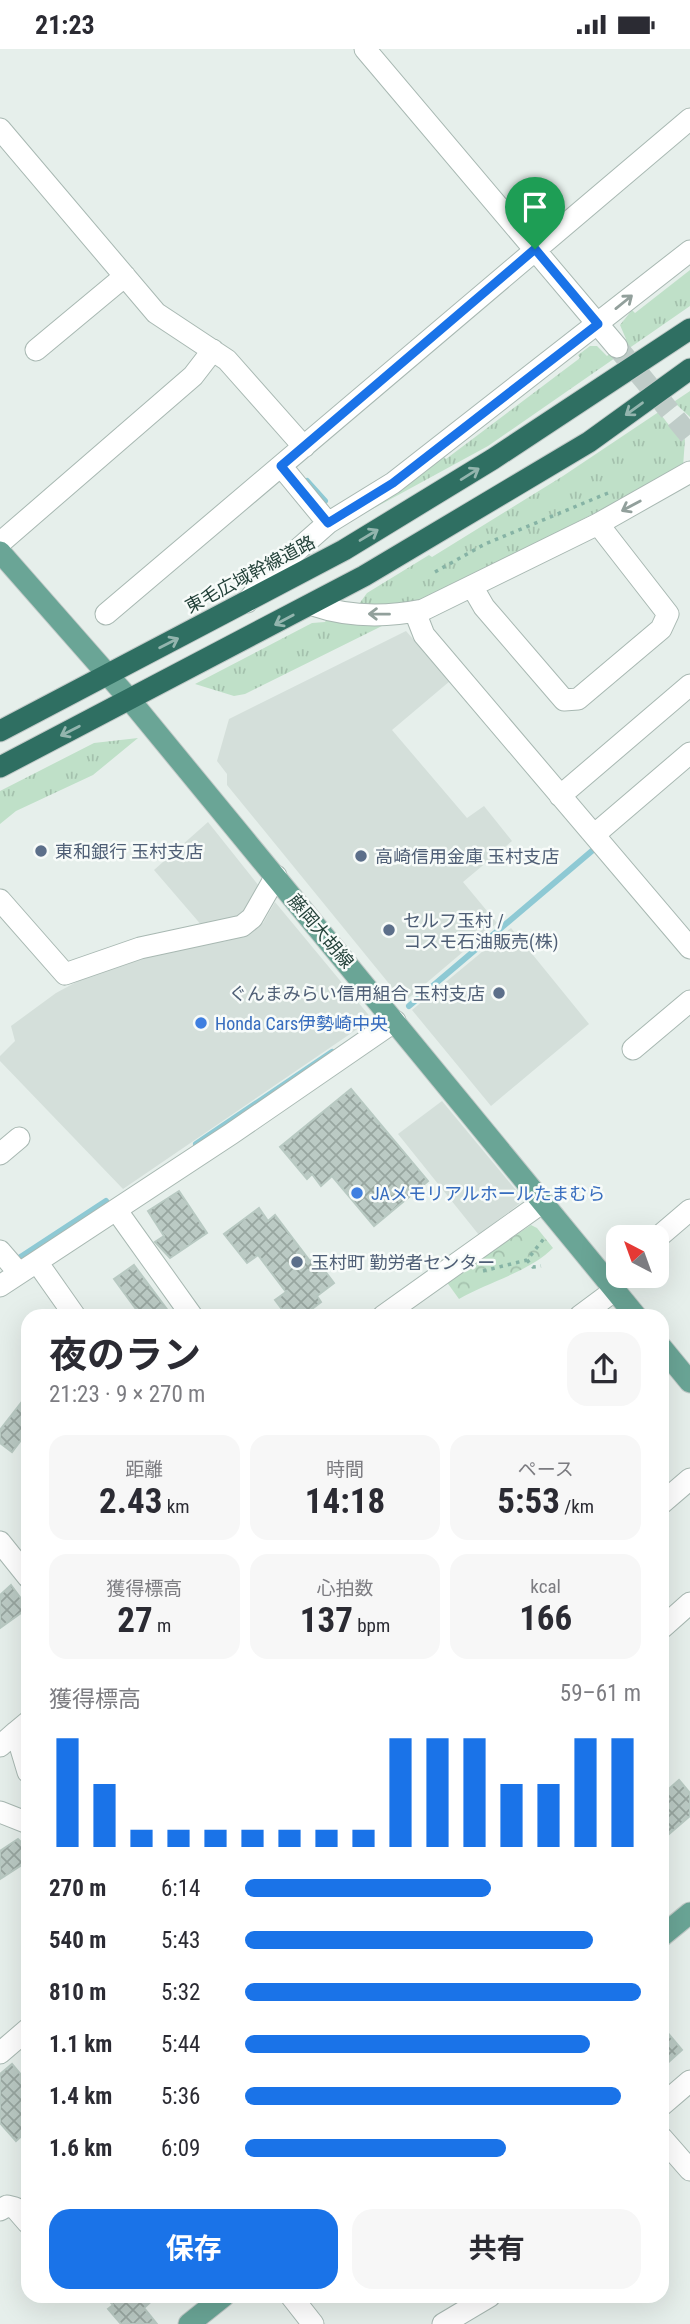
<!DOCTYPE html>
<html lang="ja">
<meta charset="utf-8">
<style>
body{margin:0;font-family:"Roboto Condensed","Noto Sans JP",sans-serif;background:#f7f7f7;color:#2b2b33;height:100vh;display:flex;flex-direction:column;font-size:26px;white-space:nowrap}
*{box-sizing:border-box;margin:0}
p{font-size:23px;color:#7c7c81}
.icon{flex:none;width:38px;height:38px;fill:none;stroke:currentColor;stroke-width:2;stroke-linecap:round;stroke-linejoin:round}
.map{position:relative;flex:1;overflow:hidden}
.side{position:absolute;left:21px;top:1260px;width:648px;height:994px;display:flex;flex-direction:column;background:#fff;border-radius:21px;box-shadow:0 7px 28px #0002}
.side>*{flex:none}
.needle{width:46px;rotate:319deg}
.buttons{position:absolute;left:606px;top:1176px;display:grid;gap:14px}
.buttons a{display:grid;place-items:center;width:63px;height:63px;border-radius:14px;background:#fff;box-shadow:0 7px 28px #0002;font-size:35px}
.pin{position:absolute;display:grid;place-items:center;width:60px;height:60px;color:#fff;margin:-72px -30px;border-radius:50% 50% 50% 0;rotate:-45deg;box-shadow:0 0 7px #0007}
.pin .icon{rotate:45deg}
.round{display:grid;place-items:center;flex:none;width:74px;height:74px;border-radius:21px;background:#f7f7f7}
.summary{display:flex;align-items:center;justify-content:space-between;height:119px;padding:0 28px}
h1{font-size:38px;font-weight:700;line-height:52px}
.figures{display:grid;grid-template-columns:repeat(3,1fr);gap:10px;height:119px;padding:7px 28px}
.figures div{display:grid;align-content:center;border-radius:18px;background:#f7f7f7;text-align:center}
.figures b{font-size:35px;font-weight:700}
.figures small{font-size:19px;font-weight:400}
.figures p{font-size:19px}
.chart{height:196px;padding:14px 28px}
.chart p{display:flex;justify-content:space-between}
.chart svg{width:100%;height:126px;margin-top:7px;stroke:#1a73e8;stroke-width:6}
.button{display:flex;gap:14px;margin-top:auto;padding:14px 28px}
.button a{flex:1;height:80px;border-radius:21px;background:#1a73e8;color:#fff;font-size:28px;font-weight:700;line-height:80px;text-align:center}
.button a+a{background:#f7f7f7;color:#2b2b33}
ul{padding:0 28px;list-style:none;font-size:23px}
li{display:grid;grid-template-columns:112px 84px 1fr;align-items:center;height:52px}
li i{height:18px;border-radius:9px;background:#1a73e8}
.status{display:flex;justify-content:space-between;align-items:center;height:49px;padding:0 35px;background:#fff;direction:ltr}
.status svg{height:19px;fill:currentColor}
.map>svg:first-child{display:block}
</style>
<div class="status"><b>21:23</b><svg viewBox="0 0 49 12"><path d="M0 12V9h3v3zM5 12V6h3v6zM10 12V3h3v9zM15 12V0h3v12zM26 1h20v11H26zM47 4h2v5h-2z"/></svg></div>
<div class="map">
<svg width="690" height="2275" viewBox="0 0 690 2275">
<defs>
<pattern id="grass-tufts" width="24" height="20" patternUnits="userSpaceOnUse" patternTransform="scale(1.75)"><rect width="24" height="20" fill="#bfe0c8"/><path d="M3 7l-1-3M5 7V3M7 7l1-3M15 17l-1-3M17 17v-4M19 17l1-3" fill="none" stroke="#a4c1ad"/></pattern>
<pattern id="park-crowns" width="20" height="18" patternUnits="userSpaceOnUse" patternTransform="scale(1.75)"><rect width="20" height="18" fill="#bfe0c8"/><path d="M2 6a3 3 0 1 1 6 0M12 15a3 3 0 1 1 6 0" fill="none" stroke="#a4c1ad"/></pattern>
<pattern id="building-cross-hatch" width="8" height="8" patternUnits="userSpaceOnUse" patternTransform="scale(1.75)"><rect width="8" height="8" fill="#bbcac4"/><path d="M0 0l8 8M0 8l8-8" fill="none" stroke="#98a6a0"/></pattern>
</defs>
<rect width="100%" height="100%" fill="#e6efeb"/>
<path fill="#d4dfda" d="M406 582 450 632 392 681 467 769 484 757 512 792 463 833 497 874 404 953 227 736V725L217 712 229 670Z
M208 773 259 837 250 861 235 872 203 878 154 821Z
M275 853 372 970 123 1140 0 1012V1007L15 992 11 977 56 944 106 917 156 900 227 892 246 884 263 874Z
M511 879 589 975 491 1057 412 961Z
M442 1052 520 1146 519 1155 479 1186 398 1085Z"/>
<path fill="url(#grass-tufts)" d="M690 221V257L488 397 345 475 444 408 446 410 580 309 578 306 590 297H597L607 307 626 290 620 276 632 261 635 264Z
M690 342V368L677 356 662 367 681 392 685 390 683 418 437 546 404 555H359L367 544 429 506 432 508 563 427Z
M327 570 388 574 245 645 234 647 195 635 312 574 325 573Z
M138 689 93 726 16 762 0 775V742L94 694Z"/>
<path fill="url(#park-crowns)" d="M531 1176 537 1179 553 1199C529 1223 488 1233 459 1250L446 1232Z"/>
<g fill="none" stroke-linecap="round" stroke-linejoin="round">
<path stroke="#8ec9d4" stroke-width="6" d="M307 432 325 452
M409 957 593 801
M196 1095 332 1003
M19 1209 106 1152"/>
</g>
<path fill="url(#building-cross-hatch)" stroke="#b8c9c2" stroke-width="2" d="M351 1040 428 1132 374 1177 332 1127 321 1137 312 1125 307 1130 280 1098Z
M179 1142 207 1184 170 1209 155 1193 164 1187 148 1162Z
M259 1159 268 1172 275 1166 310 1212 315 1209 334 1234 317 1247 321 1253 303 1267H287L275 1251 286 1243 258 1206 247 1214 224 1185Z
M134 1216 172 1267H141L114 1230Z
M28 1345V1382L12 1403 0 1394V1381Z
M11 1536 28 1559 0 1579V1546Z
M679 1731 690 1744V1767L662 1791V1746Z
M28 1788V1812L0 1830V1802L18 1790 21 1793Z
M662 1977 682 2001 662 2019Z
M12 2015 28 2034V2081L16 2092 0 2074V2025Z
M105 2247H157L144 2259 157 2275H121L108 2260 113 2256Z"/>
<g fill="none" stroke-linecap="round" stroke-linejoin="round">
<path stroke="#bfccc8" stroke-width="21" stroke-dasharray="21 10" stroke-linecap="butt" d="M617 298 690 387"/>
<defs>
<path id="minor" d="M365 0 617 298
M0 80 156 264 227 311 304 398
M36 301 125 227
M281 417 328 474
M0 494 193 327 213 301
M473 539 484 558 564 651 578 650 661 580 668 565 598 475
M247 553 269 526 328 474 393 434 690 202
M313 556C348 568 387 568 423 561L598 475 690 423
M415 563 424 586 690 899
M106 565 690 70
M560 747 690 636
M594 786 690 704
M0 851 65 925 140 899 242 877 252 869 276 827
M633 1000 690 952
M0 1105 19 1089
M117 1162 192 1267
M656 1190 690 1161
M0 1202 19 1224
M37 1213 75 1267
M0 1237 231 1085 395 972
M383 1267 543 1153
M580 1267 615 1241
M662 1454 690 1430
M0 1493 28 1528
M662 1579 690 1554
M28 1673 16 1683 28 1723
M0 1697 16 1683
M0 1763 28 1774
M0 2004 28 1980
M662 2056 690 2032
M662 2089 690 2121
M0 2161 7 2157 15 2159 28 2174
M291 2247 313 2275
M443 2275 490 2247"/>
<path id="major" d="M0 503 130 651 636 1267
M662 1299 690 1333
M662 1887 690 1864
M189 2275 224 2247"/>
<path id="highway" d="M0 682 344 501 493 410 690 280
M0 718 364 527 589 393 690 320"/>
</defs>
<use href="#minor" stroke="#a8b8b2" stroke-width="23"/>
<use href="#major" stroke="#c2cac8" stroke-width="23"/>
<use href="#highway" stroke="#c2cac8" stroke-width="23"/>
<path stroke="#86b3a5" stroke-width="3.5" stroke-dasharray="3.5 5" stroke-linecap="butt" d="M435 523 485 495 608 444
M527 1211 533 1218 541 1217
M483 1222 527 1211 546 1187"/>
<use href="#minor" stroke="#fff" stroke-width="21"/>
<use href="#major" stroke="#6aa596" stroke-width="21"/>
<use href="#highway" stroke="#2f6f62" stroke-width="21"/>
</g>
<defs><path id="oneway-shaft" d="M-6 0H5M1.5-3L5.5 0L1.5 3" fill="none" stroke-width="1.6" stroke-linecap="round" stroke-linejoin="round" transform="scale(1.75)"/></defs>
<g stroke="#92a09c">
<use href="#oneway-shaft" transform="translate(624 253) rotate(-39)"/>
<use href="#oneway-shaft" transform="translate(631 457) rotate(152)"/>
<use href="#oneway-shaft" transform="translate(379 565) rotate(-179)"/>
</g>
<g stroke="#93b5ae">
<use href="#oneway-shaft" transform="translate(634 360) rotate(144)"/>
<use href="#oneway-shaft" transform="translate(470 425) rotate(-32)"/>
<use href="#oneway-shaft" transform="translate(369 486) rotate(-31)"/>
<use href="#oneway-shaft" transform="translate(284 571) rotate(152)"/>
<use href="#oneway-shaft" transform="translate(169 594) rotate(-27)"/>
<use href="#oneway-shaft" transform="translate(70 682) rotate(153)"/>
</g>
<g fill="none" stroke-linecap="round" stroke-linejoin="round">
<defs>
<path id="route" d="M535 200 598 275 393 434 328 474 281 417Z"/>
</defs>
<use href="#route" stroke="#fff" stroke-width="14"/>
<use href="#route" stroke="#1a73e8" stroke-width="9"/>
</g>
<g fill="#5c6f8a" stroke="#f7fbf9" stroke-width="2.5">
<circle cx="41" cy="802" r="7"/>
<circle cx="361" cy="807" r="7"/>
<circle cx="389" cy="881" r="7"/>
<circle cx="499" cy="944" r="7"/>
<circle cx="297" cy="1213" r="7"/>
</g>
<g fill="#3f7fe0" stroke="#f7fbf9" stroke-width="2.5">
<circle cx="201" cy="974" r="7"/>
<circle cx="357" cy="1144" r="7"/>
</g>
<g text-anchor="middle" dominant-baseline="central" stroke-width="5" stroke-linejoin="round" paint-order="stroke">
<g font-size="18" fill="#24423a" stroke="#f7fbf9">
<text transform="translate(250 525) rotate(-28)">東毛広域幹線道路</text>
<text transform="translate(321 882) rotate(50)">藤岡大胡線</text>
</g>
<g font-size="18" fill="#4e5e75" stroke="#f7fbf9" text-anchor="start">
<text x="55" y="802">東和銀行 玉村支店</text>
<text x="375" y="807">高崎信用金庫 玉村支店</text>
<text x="403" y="871">セルフ玉村 /<tspan x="403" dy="21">コスモ石油販売(株)</tspan></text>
<text x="485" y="944" text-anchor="end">ぐんまみらい信用組合 玉村支店</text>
<text x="311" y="1213">玉村町 勤労者センター</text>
</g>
<g font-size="18" fill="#366cbe" stroke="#f7fbf9" text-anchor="start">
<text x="215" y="974">Honda Cars伊勢崎中央</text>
<text x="371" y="1144">JAメモリアルホールたまむら</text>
</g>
</g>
</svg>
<div class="buttons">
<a><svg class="needle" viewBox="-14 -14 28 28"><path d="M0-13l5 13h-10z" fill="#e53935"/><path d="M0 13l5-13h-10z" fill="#7c7c81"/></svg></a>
</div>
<div class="pin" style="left:535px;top:200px;background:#1e9e55"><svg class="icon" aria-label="arrive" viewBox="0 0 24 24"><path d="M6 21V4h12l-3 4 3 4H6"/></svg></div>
<section class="side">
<div class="summary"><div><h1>夜のラン</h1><p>21:23 · 9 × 270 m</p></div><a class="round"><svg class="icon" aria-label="share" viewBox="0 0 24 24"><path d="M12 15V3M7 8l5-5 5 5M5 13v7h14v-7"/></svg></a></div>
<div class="figures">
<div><p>距離</p><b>2.43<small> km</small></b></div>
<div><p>時間</p><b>14:18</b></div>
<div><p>ペース</p><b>5:53<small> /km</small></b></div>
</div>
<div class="figures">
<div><p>獲得標高</p><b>27<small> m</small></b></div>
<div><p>心拍数</p><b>137<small> bpm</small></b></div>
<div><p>kcal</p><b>166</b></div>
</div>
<div class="chart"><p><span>獲得標高</span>59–61 m</p>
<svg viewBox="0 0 160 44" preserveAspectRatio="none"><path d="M5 44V6M15 44V22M25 44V38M35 44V38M45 44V38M55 44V38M65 44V38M75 44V38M85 44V38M95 44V6M105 44V6M115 44V6M125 44V22M135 44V22M145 44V6M155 44V6"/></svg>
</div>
<ul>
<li><b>270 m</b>6:14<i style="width:62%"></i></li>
<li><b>540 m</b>5:43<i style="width:88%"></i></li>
<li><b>810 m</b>5:32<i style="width:100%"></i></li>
<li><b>1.1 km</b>5:44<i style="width:87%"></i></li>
<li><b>1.4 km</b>5:36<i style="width:95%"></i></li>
<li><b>1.6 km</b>6:09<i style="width:66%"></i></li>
</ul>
<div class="button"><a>保存</a><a>共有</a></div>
</section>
</div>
